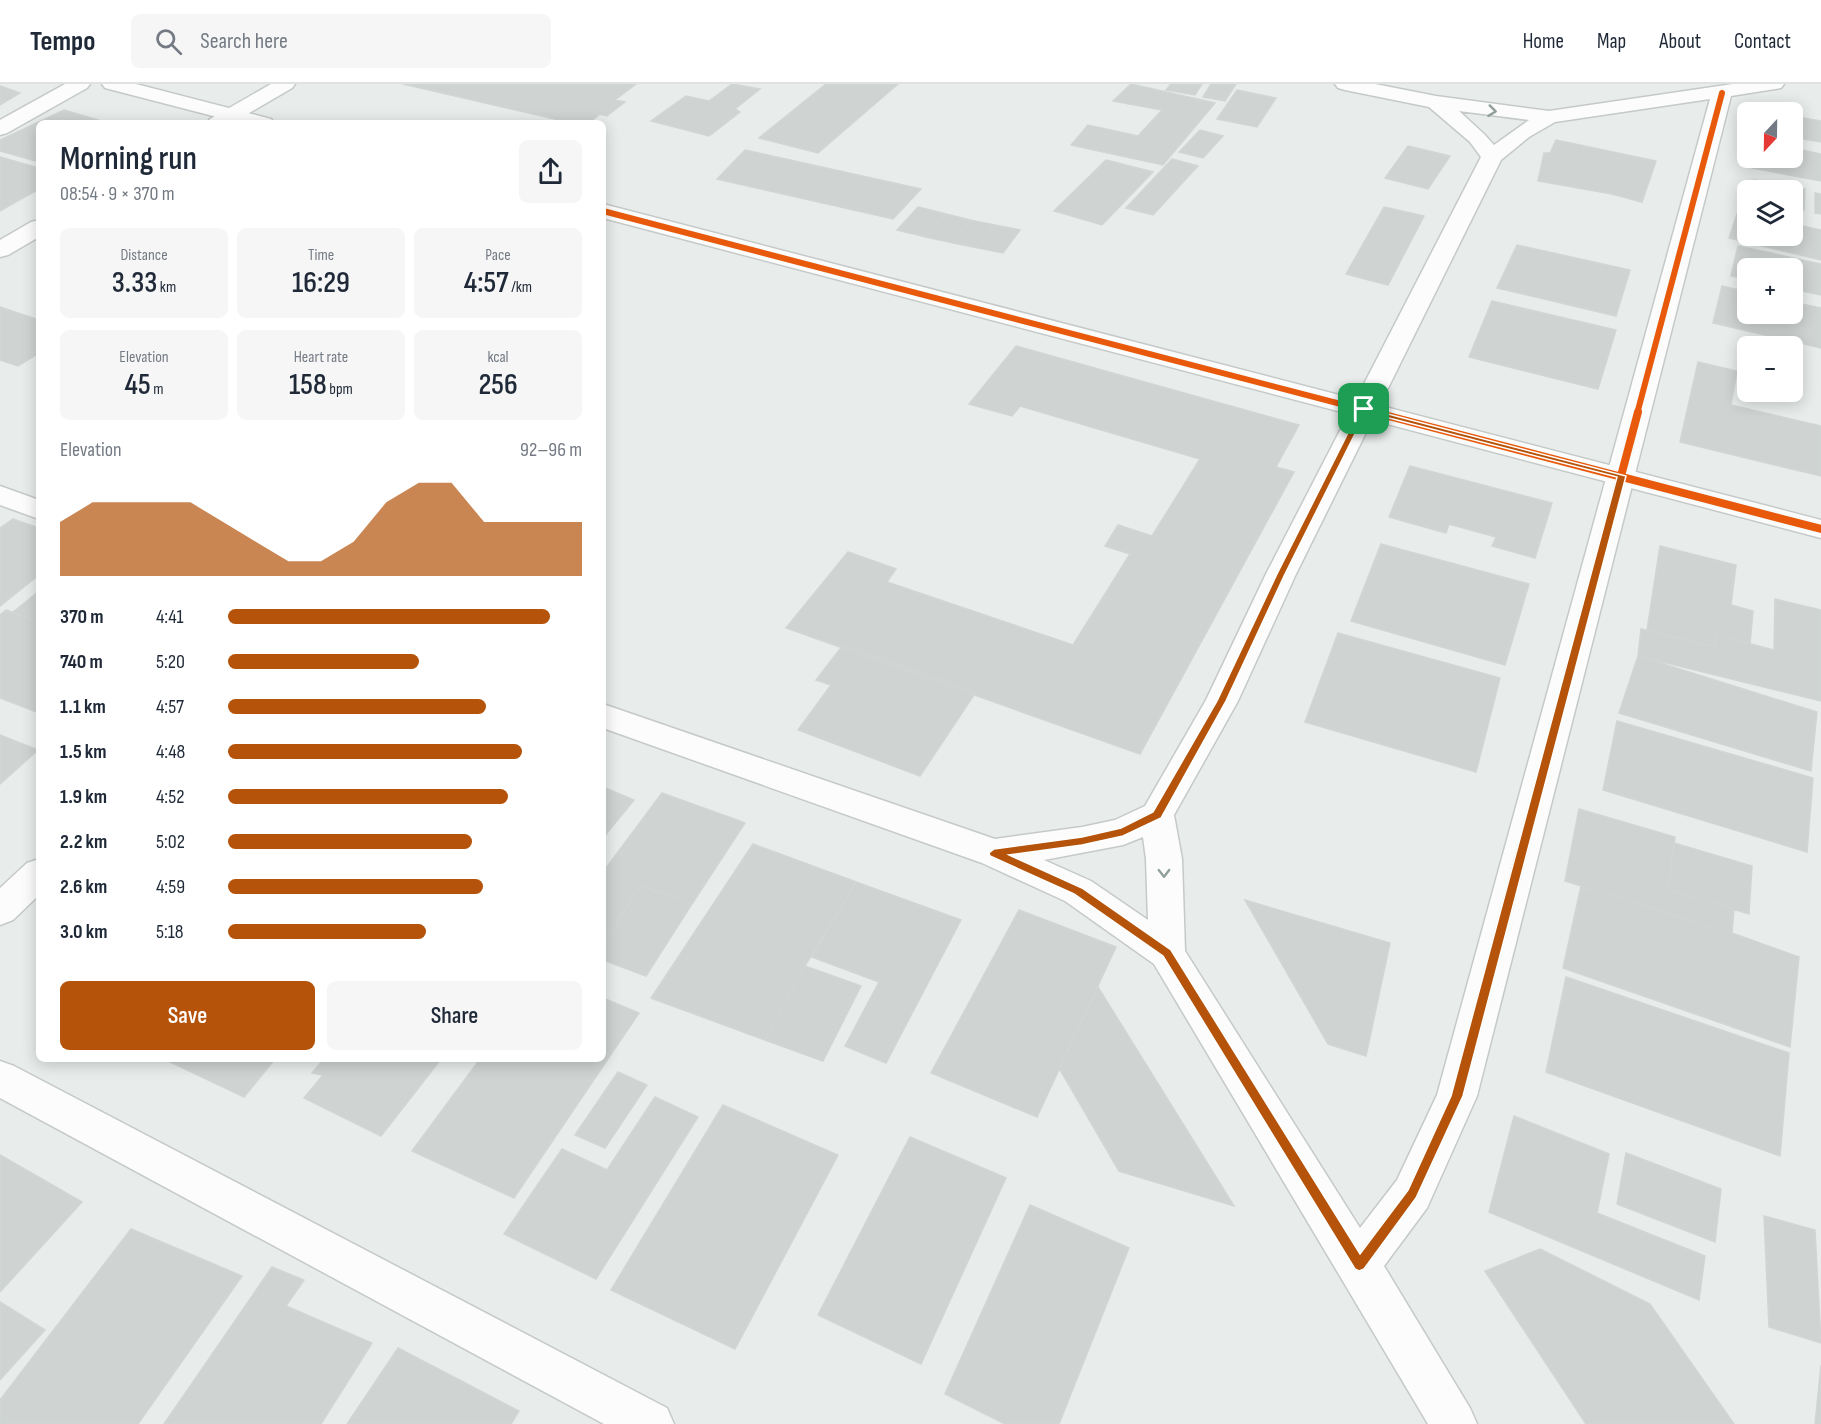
<!DOCTYPE html>
<meta charset="utf-8">
<style>
body{margin:0;font-family:"Sofia Sans Condensed",sans-serif;background:#f6f6f7;color:#1f2937;height:100vh;display:flex;flex-direction:column;font-size:22px;white-space:nowrap}
*{box-sizing:border-box;margin:0}
p{font-size:20px;color:#747a83}
.icon{flex:none;width:33px;height:33px;fill:none;stroke:currentColor;stroke-width:2;stroke-linecap:round;stroke-linejoin:round}
.map{position:relative;flex:1;overflow:hidden}
.side{position:absolute;left:36px;top:36px;width:570px;height:942px;display:flex;flex-direction:column;background:#fff;border-radius:9px;box-shadow:0 3px 15px #0003}
.side>*{flex:none}
.needle{width:39px;rotate:202deg}
.controls{position:absolute;left:1737px;top:18px;display:grid;gap:12px}
.controls a{display:grid;place-items:center;width:66px;height:66px;border-radius:9px;background:#fff;box-shadow:0 3px 15px #0003;font-size:30px}
.pin{position:absolute;display:grid;place-items:center;width:51px;height:51px;color:#fff;margin:-26px;border-radius:12px;box-shadow:0 3px 9px #0006}
.round{display:grid;place-items:center;flex:none;width:63px;height:63px;border-radius:9px;background:#f6f6f7}
.summary{display:flex;align-items:center;justify-content:space-between;height:102px;padding:0 24px}
h1{font-size:33px;font-weight:600;line-height:45px}
.stats{display:grid;grid-template-columns:repeat(3,1fr);gap:9px;height:102px;padding:6px 24px}
.stats div{display:grid;align-content:center;border-radius:9px;background:#f6f6f7;text-align:center}
.stats b{font-size:30px;font-weight:600}
.stats small{font-size:16px;font-weight:400}
.stats p{font-size:16px}
.chart{height:168px;padding:12px 24px}
.chart p{display:flex;justify-content:space-between}
.chart svg{width:100%;height:108px;margin-top:6px;fill:#b45309;opacity:.7}
.primary-button{display:flex;gap:12px;margin-top:auto;padding:12px 24px}
.primary-button a{flex:1;height:69px;border-radius:9px;background:#b45309;color:#fff;font-size:24px;font-weight:600;line-height:69px;text-align:center}
.primary-button a+a{background:#f6f6f7;color:#1f2937}
ul{padding:0 24px;list-style:none;font-size:20px}
li{display:grid;grid-template-columns:96px 72px 1fr;align-items:center;height:45px}
li i{height:15px;border-radius:8px;background:#b45309}
header{display:flex;align-items:center;gap:36px;box-sizing:border-box;height:84px;padding:0 30px;background:#fff;border-bottom:2px solid #e0e1e3}
header strong{font-size:28px}
nav{display:flex;gap:33px;margin-inline-start:auto;font-size:21px}
.search{width:420px;height:54px;background:#f6f6f7;display:flex;align-items:center;gap:15px;box-sizing:border-box;padding:0 21px;border-radius:9px;color:#747a83;font-size:22px}
.map>svg:first-child{display:block}
</style>
<header>
<strong>Tempo</strong>
<div class="search"><svg class="icon" aria-label="search" viewBox="0 0 24 24"><circle cx="10" cy="10" r="6"/><path d="M15 15l6 6"/></svg>Search here</div>
<nav><a>Home</a><a>Map</a><a>About</a><a>Contact</a></nav>
</header>
<div class="map">
<svg width="1821" height="1340" viewBox="0 0 1821 1340">
<rect width="100%" height="100%" fill="#e8edeb"/>
<path fill="#cfd4d2" stroke="#d1d6d4" stroke-width="1.5" d="M403 0H636L615 16 625 18 607 32 600 30 589 39H572Z
M732 0 760 5 735 25 740 28 709 52 651 37 686 12 709 17Z
M826 0H898L818 69 759 54Z
M1131 0 1215 19 1163 81 1071 61 1088 41 1138 52 1162 26 1113 17Z
M1171 0H1202L1195 11 1166 6Z
M1211 0H1236L1225 17 1203 13Z
M0 2 20 9 0 21Z
M1237 6 1276 14 1257 43 1217 35Z
M64 26 108 39H39V78L0 67V56Z
M1792 32 1821 37V58L1792 53Z
M1200 46 1223 52 1203 74 1179 68Z
M1556 56 1656 77 1642 118 1612 110 1538 97 1544 69H1550Z
M1408 62 1450 72 1428 105 1385 94Z
M1792 64 1821 70V97L1752 84 1753 74H1792Z
M745 66 921 105 893 135 717 95Z
M0 73 39 84V105L0 127Z
M1172 75 1198 82 1153 131 1126 124Z
M1106 76 1153 88 1102 141 1054 127Z
M1754 96 1805 105 1804 126 1792 124V106H1753Z
M1815 109 1821 110V130L1815 129Z
M918 123 946 130 926 153 897 146Z
M1384 123 1424 132 1388 201 1346 190Z
M1738 127 1748 129V152H1792V140L1821 146V176L1729 154Z
M946 130 970 136 953 159 926 153Z
M970 136 995 141 978 164 953 159Z
M995 141 1020 146 1003 169 978 164Z
M1517 161 1630 186 1616 232 1497 204Z
M1738 162 1821 180V211L1792 205V184H1748V195L1731 192Z
M1722 202 1748 208V230H1792V218L1821 224V264L1713 239Z
M1492 217 1616 246 1598 305 1469 273Z
M0 223 39 236V269L18 282 0 276Z
M1016 262 1299 341 1276 383 1294 388 1140 670 786 544 848 468 896 485 887 498 1073 561 1130 470 1105 462 1118 441 1152 452 1200 375 1020 322 1012 332 969 320Z
M1698 278 1737 287 1731 321 1821 342V392L1680 358Z
M1410 382 1552 419 1535 474 1492 462 1496 453 1449 440 1446 449 1389 433Z
M13 435 39 444V491L0 522V444Z
M1381 460 1529 500 1505 581 1351 537Z
M1660 462 1736 481 1731 521 1753 527 1750 560 1716 551 1715 563 1647 546Z
M39 507V538L12 529Z
M1775 515 1821 526V617L1638 572 1641 545 1715 563 1716 551 1774 566Z
M6 526 39 538V629L0 614V531Z
M1338 549 1500 594 1476 688 1305 638Z
M843 561 976 608 920 692 798 646 831 601 816 596Z
M1638 572 1817 628 1811 687 1619 629Z
M1617 637 1813 694 1807 768 1603 706Z
M0 651 38 666 0 700Z
M603 703 634 716 603 754Z
M662 709 745 739 692 820 641 802 603 859V788Z
M1579 725 1675 753 1668 805 1734 825 1732 849 1565 797Z
M1674 759 1752 782 1749 830 1668 805Z
M753 760 856 798 805 882 765 956 651 914Z
M856 798 961 836 886 979 845 962 879 898 812 873Z
M641 802 692 820 646 892 603 876V859Z
M1581 802 1732 849 1799 873 1790 963 1563 884Z
M1245 816 1390 859 1366 972 1328 960Z
M1019 826 1116 863 1037 1033 931 989Z
M805 882 861 902 823 977 765 956Z
M1566 893 1789 969 1780 1072 1546 988Z
M1098 903 1234 1122 1119 1087 1059 984Z
M603 914 639 929 514 1114 412 1067 480 975H603Z
M164 975H275L244 1013Z
M324 975H441L381 1052 304 1014 323 991 312 989Z
M618 988 647 1001 605 1064 575 1051Z
M655 1013 698 1033 596 1195 504 1150 562 1065 607 1086Z
M723 1021 838 1071 735 1265 611 1206Z
M1514 1032 1609 1070 1597 1129 1705 1172 1699 1216 1489 1128Z
M910 1053 1006 1094 921 1280 818 1231Z
M1626 1069 1721 1105 1715 1158 1617 1120Z
M0 1071 82 1118 0 1208Z
M1030 1121 1129 1164 1059 1340H1005L945 1310Z
M1764 1132 1815 1146 1821 1259 1769 1243Z
M131 1145 242 1192 138 1340H0V1316Z
M1540 1165 1650 1220 1734 1340H1586L1485 1187Z
M272 1183 304 1196 286 1222 372 1259 321 1340H164Z
M0 1218 45 1246 0 1296Z
M398 1264 519 1327 511 1340H347Z
M1821 1281V1340H1815Z"/>
<g fill="none" stroke-linecap="round" stroke-linejoin="round">
<defs>
<path id="minor" d="M65 0H90L87 4 7 49 0 51V36Z
M271 0H295L292 4 232 39H207L210 35Z
M1335 0H1375L1436 12 1549 27 1733 0H1784L1781 4 1731 12 1477 1012 1427 1124 1384 1182 1470 1324 1477 1340H1428L1154 880 1065 817 982 779 603 644V620L995 755 1082 743 1115 736 1145 722 1206 616 1266 490 1481 73 1470 58 1429 23 1345 6 1338 4ZM1710 15 1437 1011 1397 1096 1360 1144 1185 867 1182 775 1174 731 1238 617 1296 490 1501 76 1529 53 1555 38ZM1459 27 1529 36 1494 61 1484 50ZM1143 753 1146 775 1148 836 1091 797 1044 776 1123 761Z
M39 136V153L8 171 0 173V156L31 138Z
M0 402 39 416V435L0 421Z
M39 775V811L13 836 0 841V804L27 779Z
M0 977 14 982 667 1324 674 1340H604L0 1014Z"/>
<path id="tertiary" d="M102 0H136L271 35 274 39H240L105 4Z
M603 120 1821 436V454L603 134Z"/>
</defs>
<use href="#minor" stroke="#c5cac8" stroke-width="3"/>
<use href="#tertiary" stroke="#c5cac8" stroke-width="3"/>
<use href="#minor" fill="#fcfcfc" fill-rule="evenodd"/>
<use href="#tertiary" fill="#fcfcfc" fill-rule="evenodd"/>
<defs>
<path id="cycleway-far2" d="M603 127 1379 330
M1637 330 1722 9"/>
<path id="cycleway-far1" d="M1373 328 1821 445
M1522 765 1638 328"/>
<path id="cycleway" d="M1359 1181 1412 1110 1457 1012 1523 763"/>
</defs>
<use href="#cycleway-far2" stroke="#f7fbf9" stroke-width="8"/>
<use href="#cycleway-far1" stroke="#f7fbf9" stroke-width="12"/>
<use href="#cycleway" stroke="#f7fbf9" stroke-width="15"/>
<use href="#cycleway-far2" stroke="#e8590c" stroke-width="6"/>
<use href="#cycleway-far1" stroke="#e8590c" stroke-width="8"/>
<use href="#cycleway" stroke="#e8590c" stroke-width="11"/>
</g>
<defs><path id="oneway-chevron" d="M-2-3.5L2.5 0L-2 3.5" fill="none" stroke-width="1.6" stroke-linecap="round" stroke-linejoin="round" transform="scale(1.5)"/></defs>
<g stroke="#909f9b">
<use href="#oneway-chevron" transform="translate(1492 27) rotate(7)"/>
<use href="#oneway-chevron" transform="translate(1164 789) rotate(89)"/>
</g>
<path fill="#b45309" stroke="#fff" stroke-width="1.5" fill-rule="evenodd" d="M1361 323 1626 392 1463 1012 1416 1114 1364 1185 1359 1187 1355 1185 1163 872 1074 810 990 772 989 769 994 765 1082 753 1121 744 1153 728 1217 617 1277 490ZM1366 328 1617 393 1451 1012 1408 1106 1360 1170 1171 866 1082 804 1009 771 1082 761 1123 752 1161 734 1226 617 1285 490Z"/>
</svg>
<div class="controls">
<a><svg class="needle" viewBox="-14 -14 28 28"><path d="M0-13l5 13h-10z" fill="#e53935"/><path d="M0 13l5-13h-10z" fill="#747a83"/></svg></a>
<a><svg class="icon" aria-label="layers" viewBox="0 0 24 24"><path d="M12 4l9 5-9 5-9-5zM3 14l9 5 9-5"/></svg></a>
<a>+</a>
<a>−</a>
</div>
<div class="pin" style="left:1364px;top:325px;background:#1e9e55"><svg class="icon" aria-label="arrive" viewBox="0 0 24 24"><path d="M6 21V4h12l-3 4 3 4H6"/></svg></div>
<section class="side">
<div class="summary"><div><h1>Morning run</h1><p>08:54 · 9 × 370 m</p></div><a class="round"><svg class="icon" aria-label="share" viewBox="0 0 24 24"><path d="M12 15V3M7 8l5-5 5 5M5 13v7h14v-7"/></svg></a></div>
<div class="stats">
<div><p>Distance</p><b>3.33<small> km</small></b></div>
<div><p>Time</p><b>16:29</b></div>
<div><p>Pace</p><b>4:57<small> /km</small></b></div>
</div>
<div class="stats">
<div><p>Elevation</p><b>45<small> m</small></b></div>
<div><p>Heart rate</p><b>158<small> bpm</small></b></div>
<div><p>kcal</p><b>256</b></div>
</div>
<div class="chart"><p><span>Elevation</span>92–96 m</p>
<svg viewBox="0 0 160 44" preserveAspectRatio="none"><path d="M0 44V22L10 14L20 14L30 14L40 14L50 22L60 30L70 38L80 38L90 30L100 14L110 6L120 6L130 22L140 22L150 22L160 22V44z"/></svg>
</div>
<ul>
<li><b>370 m</b>4:41<i style="width:91%"></i></li>
<li><b>740 m</b>5:20<i style="width:54%"></i></li>
<li><b>1.1 km</b>4:57<i style="width:73%"></i></li>
<li><b>1.5 km</b>4:48<i style="width:83%"></i></li>
<li><b>1.9 km</b>4:52<i style="width:79%"></i></li>
<li><b>2.2 km</b>5:02<i style="width:69%"></i></li>
<li><b>2.6 km</b>4:59<i style="width:72%"></i></li>
<li><b>3.0 km</b>5:18<i style="width:56%"></i></li>
</ul>
<div class="primary-button"><a>Save</a><a>Share</a></div>
</section>
</div>
